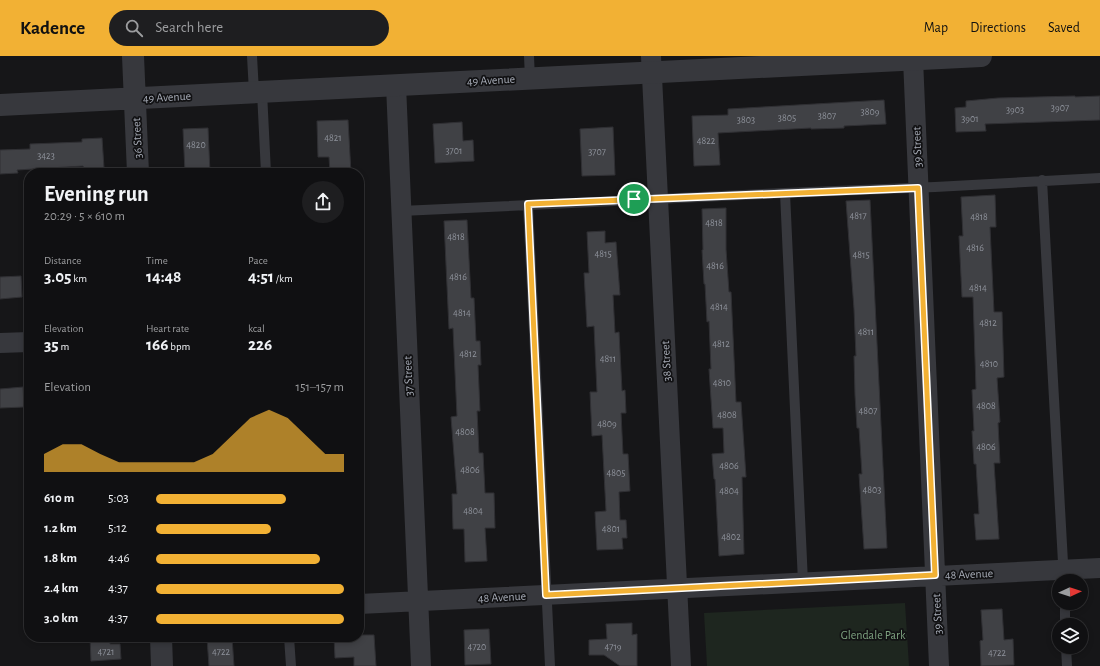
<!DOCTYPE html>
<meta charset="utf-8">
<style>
body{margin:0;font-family:"Alegreya Sans",sans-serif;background:#1e1e20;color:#f1f3f6;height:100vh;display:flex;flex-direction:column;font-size:15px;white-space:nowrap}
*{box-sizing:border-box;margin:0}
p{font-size:13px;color:#9c9d9f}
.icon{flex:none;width:22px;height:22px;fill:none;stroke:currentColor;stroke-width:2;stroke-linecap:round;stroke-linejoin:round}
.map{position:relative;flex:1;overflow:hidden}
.drawer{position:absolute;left:24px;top:112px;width:340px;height:474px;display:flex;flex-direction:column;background:#101012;border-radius:16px;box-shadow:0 2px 6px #0003,0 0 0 1px #303032}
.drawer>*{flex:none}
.needle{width:26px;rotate:87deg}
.controls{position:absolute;left:1052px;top:518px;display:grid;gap:8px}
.controls a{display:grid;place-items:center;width:36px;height:36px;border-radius:50%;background:#101012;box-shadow:0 2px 6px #0003,0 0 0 1px #303032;font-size:20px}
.pin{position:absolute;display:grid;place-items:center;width:34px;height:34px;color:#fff;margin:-17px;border:2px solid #fff;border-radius:50%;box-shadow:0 1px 4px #0007}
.round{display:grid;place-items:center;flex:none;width:42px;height:42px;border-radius:21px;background:#1e1e20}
.overview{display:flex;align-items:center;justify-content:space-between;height:68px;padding:0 20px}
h1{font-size:22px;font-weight:700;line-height:30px}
.figures{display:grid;grid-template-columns:repeat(3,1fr);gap:6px;height:68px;padding:4px 20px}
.figures div{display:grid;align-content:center}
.figures b{font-size:17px;font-weight:700}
.figures small{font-size:11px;font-weight:400}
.figures p{font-size:11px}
.chart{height:112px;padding:8px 20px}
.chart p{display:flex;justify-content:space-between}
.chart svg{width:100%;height:72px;margin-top:4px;fill:#f2b134;opacity:.7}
ul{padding:0 20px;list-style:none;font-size:13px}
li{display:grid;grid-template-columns:64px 48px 1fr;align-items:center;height:30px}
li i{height:10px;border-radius:5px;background:#f2b134}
header{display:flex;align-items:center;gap:24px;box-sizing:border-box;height:56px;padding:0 20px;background:#f2b134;color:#111}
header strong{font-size:19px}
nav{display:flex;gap:22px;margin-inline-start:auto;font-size:14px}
.search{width:280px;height:36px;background:#1e1e20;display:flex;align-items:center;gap:10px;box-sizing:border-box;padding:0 14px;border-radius:22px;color:#9c9d9f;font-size:15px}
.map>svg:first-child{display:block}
</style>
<header>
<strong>Kadence</strong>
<div class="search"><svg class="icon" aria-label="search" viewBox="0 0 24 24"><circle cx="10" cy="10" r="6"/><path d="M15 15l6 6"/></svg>Search here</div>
<nav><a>Map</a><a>Directions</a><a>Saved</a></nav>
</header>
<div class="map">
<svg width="1100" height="610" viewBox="0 0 1100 610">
<rect width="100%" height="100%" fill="#161618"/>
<path fill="#1e261f" d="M905 547 909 610H707L704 557Z"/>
<path fill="#404145" stroke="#303034" d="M1075 40V41L1100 40V64L985 68 986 75 956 76 955 52 966 51V45L998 42Z
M884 44 886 68 844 70V72L811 73V72L718 77 720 109 694 110 692 60 728 59V53Z
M348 64 351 117H330L329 101H318L317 65Z
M462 66 463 85 473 84 474 105 435 107 433 68Z
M613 71 615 119 582 120 580 73Z
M208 72 210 117H185L183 73Z
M102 82 104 112 84 113 83 110 17 114 18 117 0 118V94L30 93V88L82 86V83Z
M995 139 996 171H990L994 256H1002L1004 321 997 322 1000 366 998 367 1000 407H994L999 483 976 484 974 458H979L976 408H974L972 375H974L972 334 976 333 973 241H962L959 180H963L961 141Z
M870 144 887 492 864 493 859 418H862L859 372H857L855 339 854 300H856L854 253 846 145Z
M726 152V193L729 236H731L736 346H741L746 421H742L744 498 719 500 715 423H714L712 398 724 397 723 372H713L711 343 709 313H711L709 265 707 266 705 228H704L702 194H703L702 153Z
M467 164 471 242H474L476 285H480L481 309H478L480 355H477L479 397H483L485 437H494L495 472H485L487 505 465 506 464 473H453L452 438H457L451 361 457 360 453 272 449 273 444 165Z
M605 175V187L616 186 620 239H613L615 277 619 276 622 335 625 334 626 357H621L623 398H628L630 435 619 436 620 464H626L627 482H622L623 493 597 494 595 456 606 455 602 379 592 380 590 336H597L594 270 587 271 584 217H589L587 176Z
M21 220 22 241 0 243V221Z
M23 331 24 351 0 352V333Z
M1002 553 1004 584 1013 583 1014 609 981 610 980 585 983 584 981 554Z
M632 567V579L637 578V610H620L604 599H589V584L607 583 606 568Z
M489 573 491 608 465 609 464 574Z
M359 579H374L376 610H354V601L335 602 334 581H359Z
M90 581H110V588H120L121 603 91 605Z
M232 581 234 610H209L207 582Z"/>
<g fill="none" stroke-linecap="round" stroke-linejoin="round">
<path stroke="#37383d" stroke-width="10" d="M252 0 254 36
M529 0 530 23
M262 36 266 117
M1042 124 1064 525
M528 149 550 610
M401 155 785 137
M803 526 785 137 935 131 1100 122
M1065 547V569
M289 581 291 610
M1066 591 1067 610"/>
<path stroke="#37383d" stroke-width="20" d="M651 0 681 610
M913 3 939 610
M396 29 421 610
M0 287 29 286
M359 548 1100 512"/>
<path stroke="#37383d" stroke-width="22" d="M133 0 138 117
M0 49 981 0
M161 581 162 610"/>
</g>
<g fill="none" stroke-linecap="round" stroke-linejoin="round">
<defs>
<path id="route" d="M918 132 935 519 546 539 528 148Z"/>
</defs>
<use href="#route" stroke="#fff" stroke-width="8"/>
<use href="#route" stroke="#f2b134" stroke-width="5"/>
</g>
<g text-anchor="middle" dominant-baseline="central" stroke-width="3.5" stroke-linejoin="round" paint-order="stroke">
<g font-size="10" fill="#8e929b">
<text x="1060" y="52">3907</text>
<text x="1015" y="54">3903</text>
<text x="870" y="56">3809</text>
<text x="827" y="60">3807</text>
<text x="787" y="62">3805</text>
<text x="970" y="63">3901</text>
<text x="746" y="64">3803</text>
<text x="333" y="82">4821</text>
<text x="706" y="85">4822</text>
<text x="196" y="89">4820</text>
<text x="454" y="95">3701</text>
<text x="597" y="96">3707</text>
<text x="46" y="100">3423</text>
<text x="858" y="160">4817</text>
<text x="979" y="161">4818</text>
<text x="714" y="167">4818</text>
<text x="456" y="181">4818</text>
<text x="975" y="192">4816</text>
<text x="603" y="198">4815</text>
<text x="861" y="199">4815</text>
<text x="715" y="210">4816</text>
<text x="458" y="221">4816</text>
<text x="978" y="232">4814</text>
<text x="719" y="251">4814</text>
<text x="462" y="257">4814</text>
<text x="988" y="267">4812</text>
<text x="866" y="276">4811</text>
<text x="721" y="288">4812</text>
<text x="468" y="298">4812</text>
<text x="608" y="303">4811</text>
<text x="989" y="308">4810</text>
<text x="722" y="327">4810</text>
<text x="986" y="350">4808</text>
<text x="868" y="355">4807</text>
<text x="727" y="359">4808</text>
<text x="607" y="368">4809</text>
<text x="465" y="376">4808</text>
<text x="986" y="391">4806</text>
<text x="729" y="410">4806</text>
<text x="470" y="414">4806</text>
<text x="616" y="417">4805</text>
<text x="872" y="434">4803</text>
<text x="729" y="435">4804</text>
<text x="473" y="455">4804</text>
<text x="611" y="473">4801</text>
<text x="731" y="481">4802</text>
<text x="477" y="591">4720</text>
<text x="613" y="591">4719</text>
<text x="106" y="596">4721</text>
<text x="221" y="596">4722</text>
<text x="997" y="597">4722</text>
</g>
<g font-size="12" fill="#a8adb8" stroke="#111113">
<text transform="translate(491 24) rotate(-3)">49 Avenue</text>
<text transform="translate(167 41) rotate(-3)">49 Avenue</text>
<text transform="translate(137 82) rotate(-93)">36 Street</text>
<text transform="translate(917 91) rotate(-92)">39 Street</text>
<text transform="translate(666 305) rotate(-93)">38 Street</text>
<text transform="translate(408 320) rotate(-92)">37 Street</text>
<text transform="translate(969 518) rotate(-2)">48 Avenue</text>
<text transform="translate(502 541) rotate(-3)">48 Avenue</text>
<text transform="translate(937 558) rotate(-93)">39 Street</text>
</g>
<g font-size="12" fill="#7fa381" stroke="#111113">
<text x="873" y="579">Glendale Park</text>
</g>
</g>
</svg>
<div class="controls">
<a><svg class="needle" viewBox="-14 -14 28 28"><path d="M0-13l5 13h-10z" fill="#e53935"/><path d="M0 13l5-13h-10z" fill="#9c9d9f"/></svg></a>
<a><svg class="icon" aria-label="layers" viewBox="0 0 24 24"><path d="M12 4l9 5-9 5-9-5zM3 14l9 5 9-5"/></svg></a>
</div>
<div class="pin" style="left:634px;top:143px;background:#1e9e55"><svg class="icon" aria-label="arrive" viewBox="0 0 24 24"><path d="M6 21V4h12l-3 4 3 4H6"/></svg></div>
<section class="drawer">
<div class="overview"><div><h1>Evening run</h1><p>20:29 · 5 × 610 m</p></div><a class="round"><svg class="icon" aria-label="share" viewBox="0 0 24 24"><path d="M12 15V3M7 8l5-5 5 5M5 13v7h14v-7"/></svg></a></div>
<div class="figures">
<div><p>Distance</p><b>3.05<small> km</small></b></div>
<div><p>Time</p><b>14:48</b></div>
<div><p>Pace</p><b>4:51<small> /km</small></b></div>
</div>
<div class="figures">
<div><p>Elevation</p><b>35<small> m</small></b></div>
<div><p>Heart rate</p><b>166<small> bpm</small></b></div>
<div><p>kcal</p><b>226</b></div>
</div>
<div class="chart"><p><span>Elevation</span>151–157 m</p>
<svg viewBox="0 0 160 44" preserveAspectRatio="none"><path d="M0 44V33L10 27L20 27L30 33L40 38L50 38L60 38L70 38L80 38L90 33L100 22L110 11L120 6L130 11L140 22L150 33L160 33V44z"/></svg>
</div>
<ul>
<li><b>610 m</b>5:03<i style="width:69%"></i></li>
<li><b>1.2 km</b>5:12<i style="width:61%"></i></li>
<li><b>1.8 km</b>4:46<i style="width:87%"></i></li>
<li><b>2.4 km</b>4:37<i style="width:100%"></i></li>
<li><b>3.0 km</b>4:37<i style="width:100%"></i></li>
</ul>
</section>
</div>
